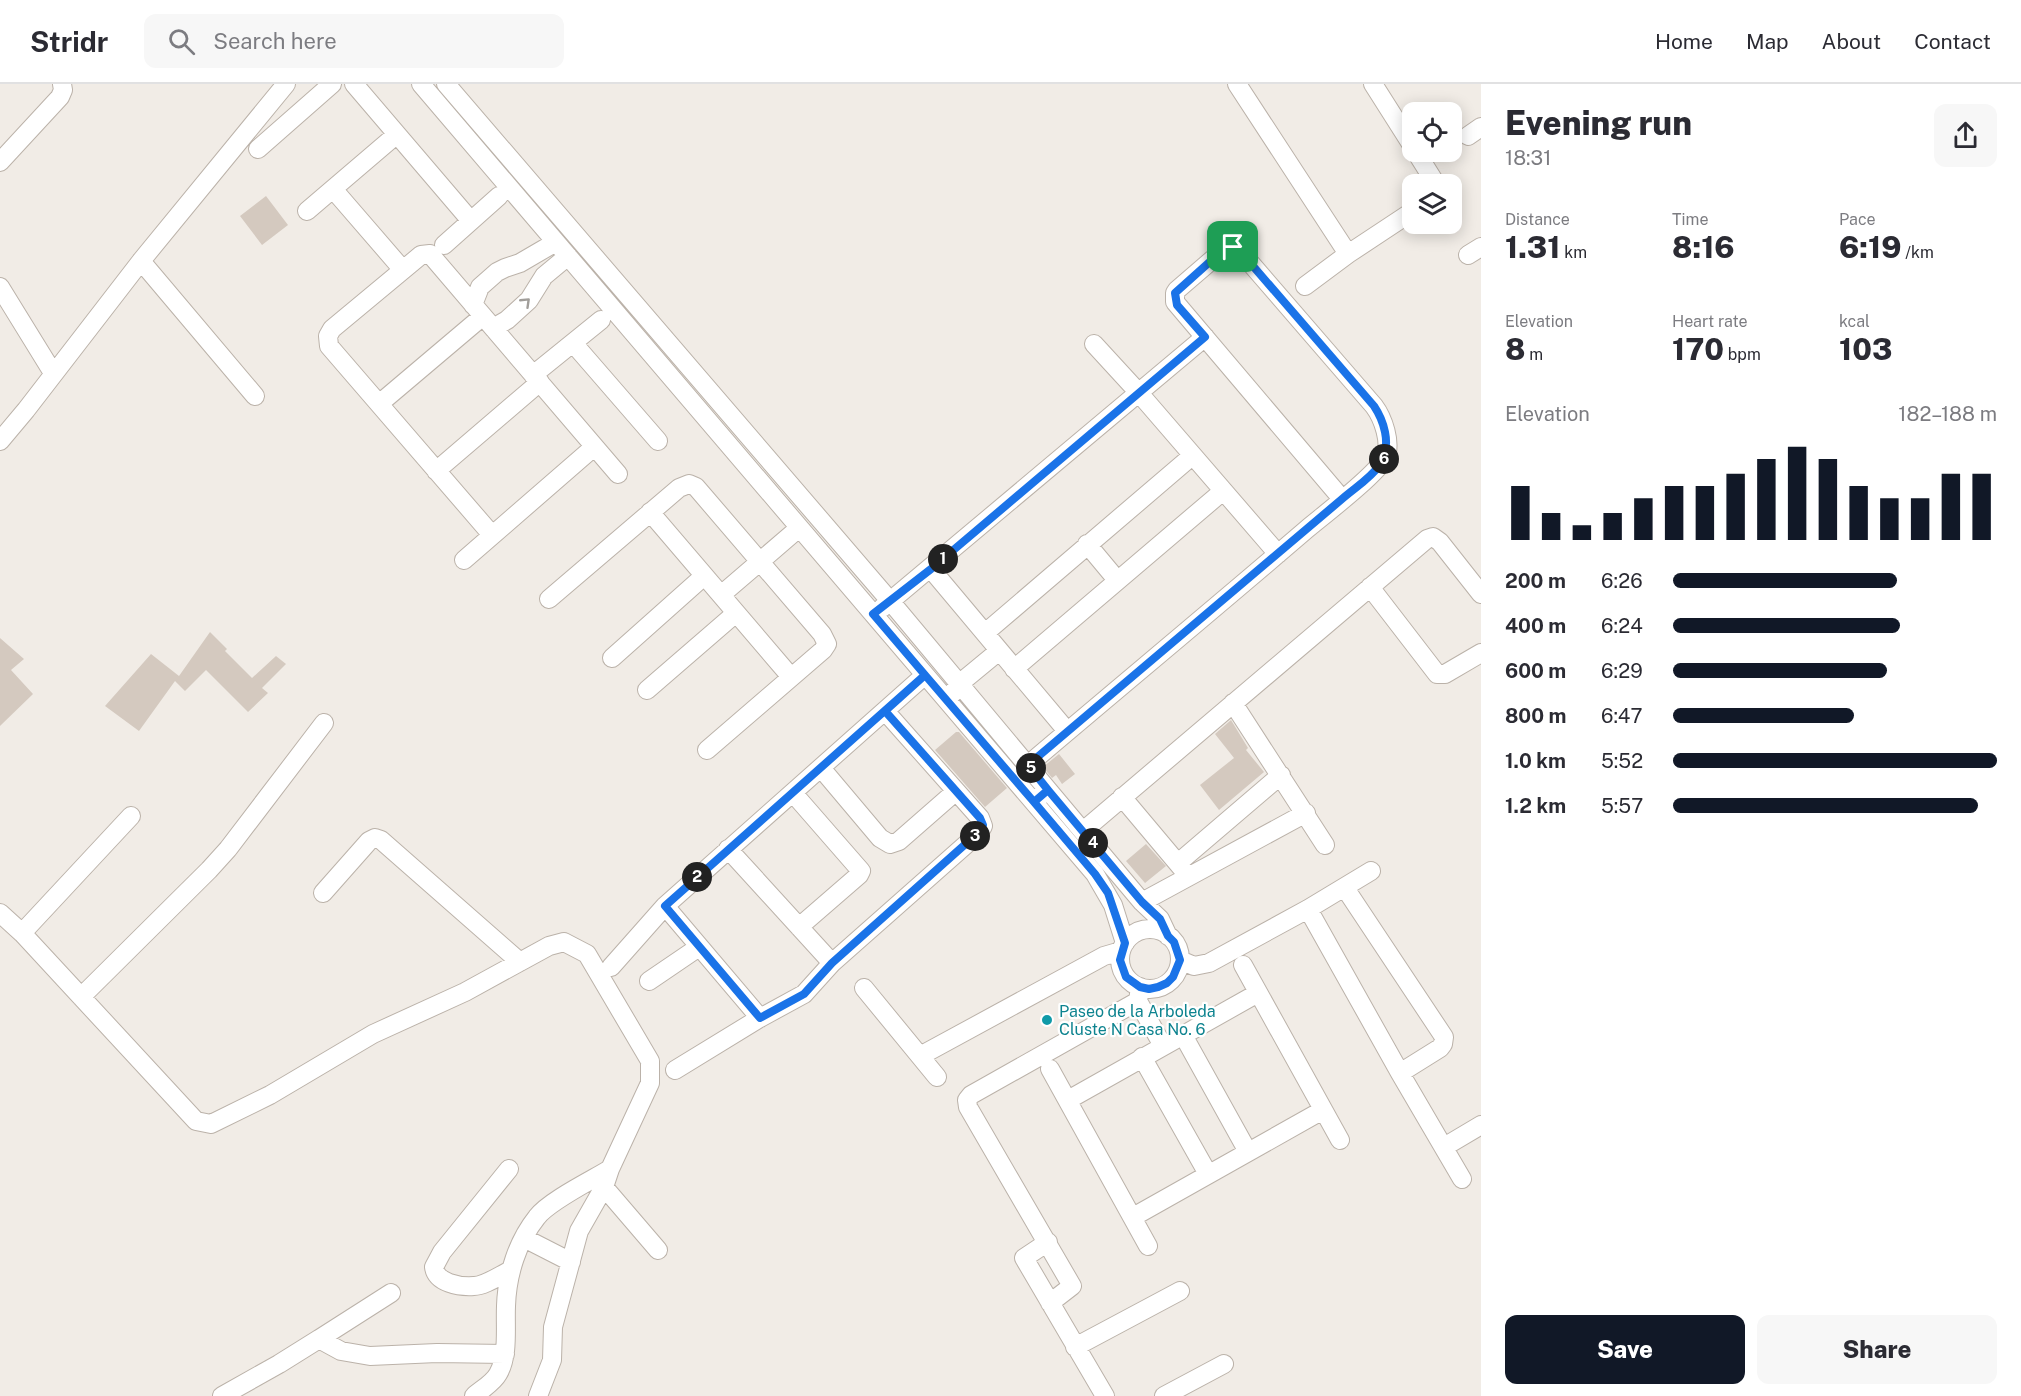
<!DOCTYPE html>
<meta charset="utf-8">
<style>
body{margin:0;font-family:"Public Sans",sans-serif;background:#f7f7f7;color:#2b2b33;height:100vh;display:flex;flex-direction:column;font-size:22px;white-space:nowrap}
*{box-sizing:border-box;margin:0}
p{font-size:20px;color:#7c7c81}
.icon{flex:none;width:33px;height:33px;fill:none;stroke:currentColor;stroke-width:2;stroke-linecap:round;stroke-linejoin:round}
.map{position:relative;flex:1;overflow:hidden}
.drawer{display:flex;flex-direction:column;background:#fff;width:540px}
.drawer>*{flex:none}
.controls{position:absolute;left:1402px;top:18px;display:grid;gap:12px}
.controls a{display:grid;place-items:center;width:60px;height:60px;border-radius:12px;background:#fff;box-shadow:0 3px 15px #0003;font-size:30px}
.pin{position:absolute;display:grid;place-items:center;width:51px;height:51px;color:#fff;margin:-26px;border-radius:12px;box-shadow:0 3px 9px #0006}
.km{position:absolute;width:30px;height:30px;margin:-15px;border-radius:50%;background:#222;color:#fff;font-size:16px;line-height:30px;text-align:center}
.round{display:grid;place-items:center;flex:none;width:63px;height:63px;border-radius:12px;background:#f7f7f7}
.overview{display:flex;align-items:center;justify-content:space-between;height:102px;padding:0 24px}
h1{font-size:33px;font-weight:800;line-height:45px}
.figures{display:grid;grid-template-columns:repeat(3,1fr);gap:9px;height:102px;padding:6px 24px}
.figures div{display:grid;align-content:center}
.figures b{font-size:30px;font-weight:800}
.figures small{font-size:16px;font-weight:400}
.figures p{font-size:16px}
.chart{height:168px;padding:12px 24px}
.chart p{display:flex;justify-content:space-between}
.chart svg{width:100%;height:108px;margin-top:6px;stroke:#111827;stroke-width:6}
.cta{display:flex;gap:12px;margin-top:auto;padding:12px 24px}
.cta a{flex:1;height:69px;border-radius:12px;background:#111827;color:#fff;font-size:24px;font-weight:800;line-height:69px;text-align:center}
.cta a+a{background:#f7f7f7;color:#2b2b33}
ul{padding:0 24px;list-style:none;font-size:20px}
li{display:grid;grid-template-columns:96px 72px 1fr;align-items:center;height:45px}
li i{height:15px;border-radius:8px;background:#111827}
header{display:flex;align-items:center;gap:36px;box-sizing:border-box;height:84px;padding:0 30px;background:#fff;border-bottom:2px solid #e1e1e2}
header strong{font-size:28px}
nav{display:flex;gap:33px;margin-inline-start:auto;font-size:21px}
.search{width:420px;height:54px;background:#f7f7f7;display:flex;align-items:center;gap:15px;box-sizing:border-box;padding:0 21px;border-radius:12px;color:#7c7c81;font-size:22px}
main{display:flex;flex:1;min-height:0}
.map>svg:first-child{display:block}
</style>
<header>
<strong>Stridr</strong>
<div class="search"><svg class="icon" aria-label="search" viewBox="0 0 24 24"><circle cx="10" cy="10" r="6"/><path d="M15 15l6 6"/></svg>Search here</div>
<nav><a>Home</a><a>Map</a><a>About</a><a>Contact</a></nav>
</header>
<main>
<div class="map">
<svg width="1481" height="1312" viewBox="0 0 1481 1312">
<rect width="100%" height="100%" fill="#f1ece6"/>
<path fill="#d4c9bf" d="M266 112 288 141 262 161 240 132Z
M210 548 227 565 225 567 252 594 276 572 286 580 262 604 268 609 248 628 206 586 185 607 175 597 139 647 105 622 151 570 179 592Z
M0 554 24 575 11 586 33 610 0 642Z
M1231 636 1248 664 1246 666 1264 688 1219 726 1200 701 1234 674 1215 650Z
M956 648H959L1007 704 985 723 935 666Z
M1059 670 1075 690 1062 700 1056 691 1052 694 1043 683Z
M1146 760 1166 782 1145 799 1126 777Z"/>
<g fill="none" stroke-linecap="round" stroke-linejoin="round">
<defs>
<path id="minor" d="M354 0 471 137
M421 0 1095 790 1113 821 1125 859
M446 0 891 518 1048 706
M1237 0 1348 170
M1373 0 1413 63
M1468 52 1481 43
M258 65 332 0
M1416 68 1436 100
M0 78 60 13 63 6 62 0
M333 105 403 186
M307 127 396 51
M444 161 499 112
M1468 171 1481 163
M141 177 255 312
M1305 202 1348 170 1413 127
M0 203 53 289
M473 221 480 203 497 188 505 184 520 179 556 158
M493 244 507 236 529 216 544 192 568 172
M573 259 658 357
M1094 260 1139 309 1278 470
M533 291 601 236
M379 320 483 232
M0 357 26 326 141 177 286 0
M436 387 540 298
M650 428 791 593
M492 451 329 262 328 252 332 245 421 171 430 170 618 390
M1087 460 1117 496
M464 476 594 363
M931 485 1067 647
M1370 503 1437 590H1445L1481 569
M721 511 799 444
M549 515 679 404 689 400 696 403 822 550 827 560 823 566 707 666
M882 524 1205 253
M985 549 1192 372
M612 574 704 492
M1014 585 1223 407
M647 606 736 529
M952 610 959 600 999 567
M1233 619 1325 761
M1028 681C1121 602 1215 524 1307 445 1325 430 1376 391 1385 374 1392 359 1383 334 1374 322L1240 167 1233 163H1227L1177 206 1175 209V218L1342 415
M821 684 880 754 890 760 899 757 955 708
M793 709 861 787 859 791 799 843
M1039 713 1048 706 1142 818 1160 835 1168 852
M1122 713 1185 788
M1083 747 1427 455 1433 453 1440 458 1481 510
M728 765 832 879
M1178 779 1281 691
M1345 804 1444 953 1443 960 1440 964 1400 989
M323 809 369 757 375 754 381 756 520 878
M1142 818 1306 729
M665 822 760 934
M1308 825 1400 989 1462 1095
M0 829 22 849 196 1037 211 1040 270 1011 373 950 465 908 549 862 564 858 587 870 650 977V999L610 1085 604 1103 579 1147 553 1243 552 1276 538 1312
M1120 875a30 30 0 1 1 60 0a30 30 0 1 1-60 0Z
M22 849 131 732
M1180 876 1194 882 1209 879 1308 825 1371 787
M1243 881 1340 1056
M611 883 665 822 925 591
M649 897 699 863
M864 904 937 993
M81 913 209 786 228 765 324 639
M1138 917 1163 962
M1183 951 1248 1068
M920 972 1104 872 1121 867
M1142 973 1208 1090
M1050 985 1148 1162
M675 986 760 934 804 910 832 879 979 749 983 742 980 734 885 627
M1068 1016 1258 909
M1444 1063 1481 1041
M509 1085 442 1168 434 1183C436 1199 459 1203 474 1202 484 1202 499 1192 509 1187
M604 1103 658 1166
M1133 1133 1323 1026
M524 1154 571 1178
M1048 1158 1024 1174 1105 1312
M1050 1219 1072 1202 968 1023 967 1016 971 1011 1138 917 1140 903
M319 1255 391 1209
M1075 1263 1180 1207
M222 1312 279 1280 319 1255 341 1267 370 1272 437 1269 505 1270
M474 1312C482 1305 493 1299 498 1290 509 1271 505 1244 506 1222 507 1191 517 1158 537 1133 549 1117 592 1096 610 1085
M1164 1312 1224 1280"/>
</defs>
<use href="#minor" stroke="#bbb2a9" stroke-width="20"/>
<use href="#minor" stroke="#fff" stroke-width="18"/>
</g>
<defs><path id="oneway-chevron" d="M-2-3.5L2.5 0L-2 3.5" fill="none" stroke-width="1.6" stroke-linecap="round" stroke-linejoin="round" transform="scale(1.5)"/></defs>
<use stroke="#a19e9a" href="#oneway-chevron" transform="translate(526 218) rotate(-44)"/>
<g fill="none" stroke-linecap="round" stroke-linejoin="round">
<defs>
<path id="route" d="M1233 163 1223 166 1175 209 1177 221 1205 253 931 485 873 530 925 591 665 822 760 934 804 910 832 879 979 748 983 741 980 734 885 627 925 591 1034 718 1048 706 1142 818 1160 835 1168 852 1174 858 1180 876 1173 893 1167 899 1158 903 1149 905 1140 903 1126 893 1120 876 1125 859 1108 809 1095 790 1034 718 1048 706 1028 681 1342 415C1365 395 1392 383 1385 348 1383 338 1380 331 1374 322L1240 167 1233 163"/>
</defs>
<use href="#route" stroke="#fff" stroke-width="12"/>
<use href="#route" stroke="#1a73e8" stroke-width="8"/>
</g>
<circle fill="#0f9aa8" stroke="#fff" stroke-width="2" cx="1047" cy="936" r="6"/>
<g text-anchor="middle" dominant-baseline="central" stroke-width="4.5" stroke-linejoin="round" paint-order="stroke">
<g font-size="16" fill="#0d838f" stroke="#fff" text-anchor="start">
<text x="1059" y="927">Paseo de la Arboleda<tspan x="1059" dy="18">Cluste N Casa No. 6</tspan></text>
</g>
</g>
</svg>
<div class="controls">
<a><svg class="icon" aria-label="locate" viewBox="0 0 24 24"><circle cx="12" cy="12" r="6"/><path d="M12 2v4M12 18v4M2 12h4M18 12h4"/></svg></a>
<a><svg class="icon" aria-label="layers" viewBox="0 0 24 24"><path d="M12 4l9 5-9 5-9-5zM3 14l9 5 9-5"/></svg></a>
</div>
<div class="pin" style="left:1233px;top:163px;background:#1e9e55"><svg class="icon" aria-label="arrive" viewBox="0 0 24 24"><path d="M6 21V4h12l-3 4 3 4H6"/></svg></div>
<b class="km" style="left:943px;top:475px">1</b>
<b class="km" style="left:697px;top:793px">2</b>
<b class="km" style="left:975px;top:752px">3</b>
<b class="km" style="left:1093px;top:759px">4</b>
<b class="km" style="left:1031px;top:684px">5</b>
<b class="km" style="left:1384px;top:375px">6</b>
</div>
<section class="drawer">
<div class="overview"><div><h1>Evening run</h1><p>18:31</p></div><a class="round"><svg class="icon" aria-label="share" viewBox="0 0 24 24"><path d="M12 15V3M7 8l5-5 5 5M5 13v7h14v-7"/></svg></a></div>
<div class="figures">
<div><p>Distance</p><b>1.31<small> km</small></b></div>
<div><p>Time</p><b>8:16</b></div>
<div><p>Pace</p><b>6:19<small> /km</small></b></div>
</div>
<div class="figures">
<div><p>Elevation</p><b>8<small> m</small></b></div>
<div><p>Heart rate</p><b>170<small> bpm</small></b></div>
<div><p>kcal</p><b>103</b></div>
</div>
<div class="chart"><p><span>Elevation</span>182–188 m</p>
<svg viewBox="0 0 160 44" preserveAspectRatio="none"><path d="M5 44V22M15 44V33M25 44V38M35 44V33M45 44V27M55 44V22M65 44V22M75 44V17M85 44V11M95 44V6M105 44V11M115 44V22M125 44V27M135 44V27M145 44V17M155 44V17"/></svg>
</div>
<ul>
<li><b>200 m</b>6:26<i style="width:69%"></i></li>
<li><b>400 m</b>6:24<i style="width:70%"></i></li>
<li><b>600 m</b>6:29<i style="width:66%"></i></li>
<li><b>800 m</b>6:47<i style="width:56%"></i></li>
<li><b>1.0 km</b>5:52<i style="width:100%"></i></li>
<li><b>1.2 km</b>5:57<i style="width:94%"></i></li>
</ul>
<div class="cta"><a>Save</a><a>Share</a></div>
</section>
</main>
